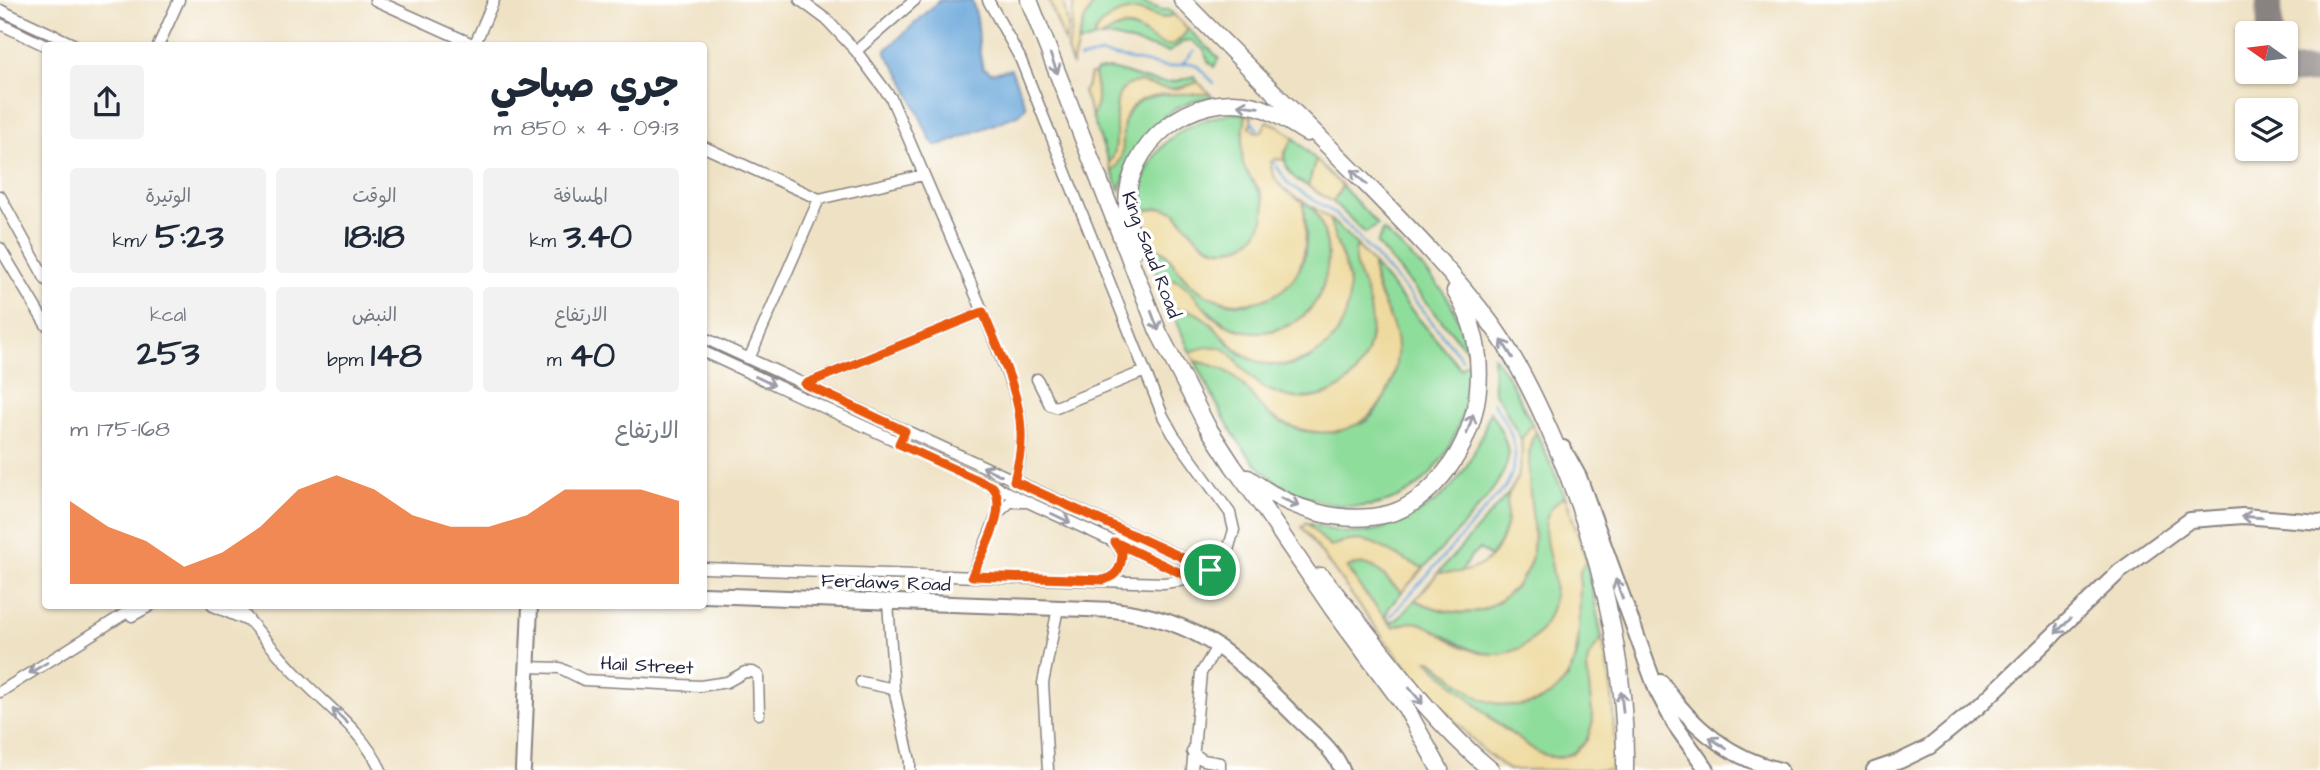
<!DOCTYPE html>
<html lang="ar">
<meta charset="utf-8">
<style>
body{margin:0;font-family:"Architects Daughter","Playpen Sans Arabic",sans-serif;background:#f2f2f3;color:#1f2937;direction:rtl;height:100vh;display:flex;flex-direction:column;font-size:26px;white-space:nowrap}
*{box-sizing:border-box;margin:0}
p{font-size:23px;color:#747a83}
.icon{flex:none;width:38px;height:38px;fill:none;stroke:currentColor;stroke-width:2;stroke-linecap:round;stroke-linejoin:round}
.map{position:relative;flex:1;overflow:hidden;direction:ltr}
.panel{position:absolute;left:42px;top:42px;width:665px;height:567px;display:flex;flex-direction:column;background:#fff;border-radius:7px;box-shadow:0 2px 5px #0004;direction:rtl}
.panel>*{flex:none}
.needle{width:46px;rotate:284deg}
.buttons{position:absolute;left:2235px;top:21px;display:grid;gap:14px}
.buttons a{display:grid;place-items:center;width:63px;height:63px;border-radius:7px;background:#fff;box-shadow:0 2px 5px #0004;font-size:35px}
.pin{position:absolute;display:grid;place-items:center;width:60px;height:60px;color:#fff;margin:-30px;border:4px solid #fff;border-radius:50%;box-shadow:0 2px 7px #0007}
.round{display:grid;place-items:center;flex:none;width:74px;height:74px;border-radius:7px;background:#f2f2f3}
.summary{display:flex;align-items:center;justify-content:space-between;height:119px;padding:0 28px}
h1{font-size:38px;font-weight:700;line-height:52px}
.metrics{display:grid;grid-template-columns:repeat(3,1fr);gap:10px;height:119px;padding:7px 28px}
.metrics div{display:grid;align-content:center;border-radius:7px;background:#f2f2f3;text-align:center}
.metrics b{font-size:35px;font-weight:700}
.metrics small{font-size:19px;font-weight:400}
.metrics p{font-size:19px}
.chart{height:196px;padding:14px 28px}
.chart p{display:flex;justify-content:space-between}
.chart svg{width:100%;height:126px;margin-top:7px;fill:#ea580c;opacity:.7}
.map>svg:first-child{display:block}
</style>
<div class="map">
<svg width="2320" height="770" viewBox="0 0 2320 770">
<rect width="100%" height="100%" fill="#fff"/>
<filter id="ink" filterUnits="userSpaceOnUse"><feTurbulence type="fractalNoise" baseFrequency=".0143" numOctaves="2"/><feDisplacementMap in="SourceGraphic" scale="14" xChannelSelector="R" yChannelSelector="G"/><feConvolveMatrix kernelMatrix="1 2 1 2 8 2 1 2 1" color-interpolation-filters="sRGB"/></filter>
<filter id="wash" filterUnits="userSpaceOnUse"><feTurbulence type="fractalNoise" baseFrequency=".00686" numOctaves="4" result="noise"/><feDisplacementMap in="SourceGraphic" scale="28" xChannelSelector="R" yChannelSelector="G"/><feGaussianBlur stdDeviation="1.57" result="paint"/><feColorMatrix in="noise" values="0 0 0 0 0 0 0 0 0 0 0 0 0 0 0 0 0 1.4 0 .05"/><feComposite in="paint" operator="in"/></filter>
<g filter="url(#wash)">
<rect width="100%" height="100%" fill="#efe2c4"/>
<path fill="#8fdd9b" stroke="#58806b" stroke-width="2" d="M1097 0H1134L1163 10H1169L1174 15 1162 18 1146 12 1095 33 1093 39 1078 44C1082 27 1085 13 1097 0Z
M1123 27C1149 28 1148 48 1179 41L1188 29 1219 58 1214 67 1208 61 1204 50 1191 40 1183 42 1169 52 1113 37 1101 38 1106 32Z
M1110 69C1145 77 1157 90 1194 76L1198 82C1170 93 1167 89 1140 82L1117 102C1115 121 1122 147 1109 163L1092 116C1100 102 1097 89 1094 74L1096 71Z
M1210 94 1212 97C1158 105 1135 141 1120 190L1112 172C1123 159 1122 146 1123 130 1127 86 1178 95 1210 94Z
M1234 113 1246 114C1244 129 1240 147 1243 162 1247 182 1268 191 1264 216 1263 228 1254 239 1243 245 1218 257 1199 243 1184 223 1182 220 1178 213 1174 211 1164 205 1148 210 1137 212 1143 150 1175 123 1234 113Z
M1294 138 1316 160 1308 186C1286 177 1277 157 1294 138Z
M1342 186 1378 225 1365 233 1333 202Z
M1303 201C1319 210 1324 229 1327 247 1330 269 1324 296 1308 312 1297 322 1284 328 1270 331 1235 337 1214 317 1191 295 1186 291 1181 283 1175 280 1171 278 1163 279 1159 279L1146 246C1169 247 1171 263 1185 278 1201 295 1231 310 1254 302 1262 300 1270 292 1277 287 1282 283 1290 279 1295 275 1311 258 1306 222 1303 201Z
M1330 219 1357 245C1350 265 1362 278 1368 296 1377 327 1370 364 1344 385 1328 397 1306 400 1287 397 1266 393 1247 377 1236 359L1200 349 1190 352 1172 311C1207 302 1217 339 1241 354 1262 367 1297 371 1317 353 1322 349 1325 340 1329 335 1338 319 1349 305 1349 286 1348 262 1333 242 1330 219Z
M1383 230C1405 252 1434 275 1450 302 1459 318 1464 336 1469 353L1377 244Z
M1373 264 1460 368 1469 361C1470 443 1419 524 1328 503 1308 498 1290 492 1274 480 1236 452 1216 401 1195 361 1211 364 1226 368 1238 380 1254 395 1259 410 1280 421 1287 425 1297 430 1305 431 1312 431 1357 425 1363 423 1376 417 1395 382 1395 368 1395 357 1386 312 1382 300 1377 287 1373 278 1373 264Z
M1493 356 1506 373 1532 424 1521 440 1500 399 1494 393Z
M1490 411C1497 424 1508 440 1508 456 1508 484 1444 545 1424 568 1387 556 1371 528 1330 547L1307 523C1320 527 1335 532 1349 533 1364 534 1383 529 1397 523 1451 502 1474 464 1490 411Z
M1536 432 1565 496C1558 500 1555 505 1552 512 1539 536 1552 555 1554 580 1557 601 1548 625 1533 639 1487 682 1452 627 1408 623 1404 623 1398 626 1393 627L1362 590 1347 567C1378 557 1381 577 1402 592L1388 609 1386 616 1391 622 1398 619 1415 600C1441 612 1472 621 1497 602 1556 557 1525 523 1529 464 1529 453 1529 441 1536 432Z
M1508 494 1507 523 1499 544 1490 557 1480 549 1471 556 1460 573H1438Z
M1586 560 1602 638 1588 658 1587 668 1593 721C1589 748 1564 766 1538 753 1530 749 1523 742 1516 737 1484 714 1456 687 1426 660H1431L1474 694 1567 679 1576 659 1578 649 1580 571Z"/>
<path fill="#eeda9e" stroke="#887e6c" stroke-width="2" d="M1049 0H1063L1068 26 1065 43Z
M1074 0H1097C1080 19 1079 42 1072 65L1067 50 1071 35Z
M1137 10 1162 18 1174 15 1188 29C1165 65 1152 31 1130 27 1114 25 1107 37 1093 39 1099 19 1119 11 1137 10Z
M1090 74H1094C1097 89 1100 102 1092 116L1083 92 1088 84Z
M1140 82C1167 89 1170 93 1198 82L1210 94C1177 95 1126 85 1123 130 1122 150 1126 155 1112 172L1109 163C1128 141 1098 85 1140 82Z
M1246 114 1252 116 1250 127 1257 133 1262 132 1267 121 1279 126 1294 138 1285 152 1284 160 1275 159 1271 162C1270 180 1288 195 1303 201 1307 232 1310 269 1282 290 1252 312 1209 305 1185 278 1171 263 1169 247 1146 246L1137 212 1163 208 1174 211C1192 231 1204 256 1235 248 1260 241 1271 214 1260 191 1255 181 1246 175 1243 163 1240 148 1244 130 1246 114Z
M1316 160 1342 186 1333 202 1308 186Z
M1312 206 1330 219C1333 243 1348 262 1349 287 1350 310 1341 335 1323 349 1311 358 1297 364 1283 365 1224 369 1217 300 1172 311L1159 279C1166 279 1174 279 1180 282 1192 290 1200 304 1210 314 1233 335 1269 338 1295 322 1315 310 1324 290 1327 268 1330 247 1324 223 1312 206Z
M1357 245 1373 264C1372 298 1400 320 1397 355 1392 420 1337 451 1279 421 1258 410 1254 394 1238 380 1226 368 1211 364 1195 361L1190 352C1201 348 1211 345 1222 348 1233 352 1236 362 1244 370 1266 396 1305 408 1336 390 1369 372 1378 330 1367 296 1362 278 1350 265 1357 245Z
M1532 424 1536 432C1529 441 1529 453 1529 464 1526 517 1555 564 1497 602 1471 620 1441 612 1415 600L1438 573C1475 574 1497 564 1506 525 1508 516 1506 506 1508 497 1509 492 1512 488 1515 483 1521 469 1523 455 1521 440Z
M1565 496 1586 560 1580 571C1578 620 1590 693 1525 705 1508 708 1487 703 1473 694 1459 684 1446 670 1432 660H1427L1497 724 1539 753 1557 758 1574 753 1587 740 1593 721 1587 668 1588 658 1602 638 1612 693 1616 770H1508L1483 750 1435 701 1387 643 1302 527 1307 523 1330 547C1374 527 1385 556 1424 568L1402 592C1382 578 1377 556 1347 568L1362 590 1393 627C1402 624 1410 621 1419 623 1433 627 1445 638 1457 644 1481 657 1511 659 1533 639 1548 625 1557 601 1554 580 1551 549 1530 518 1565 496Z"/>
<path fill="#67a6d9" stroke="#44648a" stroke-width="2" d="M940 0H971C983 25 975 43 983 68L992 73 1011 69 1026 106 1020 114 942 145H936L931 141 902 77 886 54V50Z"/>
<g fill="none" stroke-linecap="round" stroke-linejoin="round">
<path stroke="#67a6d9" stroke-width="2.5" d="M1080 59 1101 54 1168 67 1190 63 1196 65 1214 83
M1183 63 1194 51
M1251 121 1258 130
M1274 162 1288 184 1330 210 1349 227 1410 295 1462 359
M1391 616 1506 486C1525 452 1511 431 1493 402"/>
<path stroke="#888280" stroke-width="26" d="M2269 0 2270 33
M2286 72 2320 70"/>
</g>
</g>
<g filter="url(#ink)">
<g fill="none" stroke-linecap="round" stroke-linejoin="round">
<defs>
<path id="street" d="M375 0 477 46
M800 0 827 20 856 51 891 98 983 312 1013 389 1019 411 1022 434 1020 457 1014 481
M0 10 77 46
M0 24 46 46
M158 46 179 0
M474 46 494 0
M856 51 915 0
M704 147 819 199 923 175
M0 196 46 280
M0 248 46 325
M704 338 1210 570
M704 352 1192 578
M749 359 819 199
M1037 379 1050 405 1056 407 1145 371
M805 384 983 312
M993 487 999 498 998 513 1010 502H1024
M704 568 1164 583 1193 579 1210 570 1228 550 1234 530 1230 513 1173 434 1163 416 1020 58 988 0
M972 576 998 513
M1107 579C1122 572 1127 556 1115 543
M888 602 894 689 910 761V770
M213 606 248 621
M237 606C259 632 281 659 306 684 333 711 364 734 381 770
M132 616 150 606
M526 667 560 668 584 680 700 686 727 682 745 672H753L758 675 759 714
M861 682 894 689
M0 692 137 606
M1192 752 1203 760 1220 763V770
M1048 770 1043 683 1058 608
M1192 770 1201 673 1218 645"/>
<path id="secondary" d="M1563 448 1579 477 1657 691 1675 725 1707 770
M704 595 1114 610C1201 620 1237 658 1296 717 1312 733 1334 749 1342 770
M1661 682C1690 725 1728 758 1780 770
M523 770 530 606
M1874 770 1900 761 1929 747 1978 707 2119 572 2190 520 2243 516 2320 522"/>
<path id="primary" d="M1029 0 1158 331 1207 426 1233 466 1265 510 1332 608 1406 708 1440 770
M1182 0C1243 63 1307 124 1369 187 1412 231 1455 275 1492 325 1518 361 1537 401 1554 441 1598 544 1627 658 1625 770
M1135 250C1132 237 1127 222 1127 208 1125 143 1193 90 1255 106 1274 111 1290 123 1307 133
M1248 478C1288 508 1339 526 1388 514 1405 510 1421 498 1433 486 1484 435 1494 352 1455 291
M1321 576C1377 642 1424 715 1491 770"/>
</defs>
<use href="#street" stroke="#888280" stroke-width="13"/>
<use href="#secondary" stroke="#888280" stroke-width="18"/>
<use href="#primary" stroke="#888280" stroke-width="19"/>
<use href="#street" stroke="#fff" stroke-width="10"/>
<use href="#secondary" stroke="#fff" stroke-width="14"/>
<use href="#primary" stroke="#fff" stroke-width="16"/>
</g>
<defs><path id="oneway-shaft" d="M-6 0H5M1.5-3L5.5 0L1.5 3" fill="none" stroke-width="1.6" stroke-linecap="round" stroke-linejoin="round" transform="scale(1.75)"/></defs>
<g stroke="#9c9ca7">
<use href="#oneway-shaft" transform="translate(1054 64) rotate(69)"/>
<use href="#oneway-shaft" transform="translate(1248 106) rotate(-172)"/>
<use href="#oneway-shaft" transform="translate(1359 177) rotate(-135)"/>
<use href="#oneway-shaft" transform="translate(1155 321) rotate(69)"/>
<use href="#oneway-shaft" transform="translate(1507 349) rotate(-122)"/>
<use href="#oneway-shaft" transform="translate(765 381) rotate(25)"/>
<use href="#oneway-shaft" transform="translate(1470 424) rotate(-72)"/>
<use href="#oneway-shaft" transform="translate(992 471) rotate(-155)"/>
<use href="#oneway-shaft" transform="translate(1290 502) rotate(23)"/>
<use href="#oneway-shaft" transform="translate(2252 517) rotate(-176)"/>
<use href="#oneway-shaft" transform="translate(1061 518) rotate(25)"/>
<use href="#oneway-shaft" transform="translate(1619 589) rotate(-110)"/>
<use href="#oneway-shaft" transform="translate(2063 626) rotate(136)"/>
<use href="#oneway-shaft" transform="translate(38 668) rotate(149)"/>
<use href="#oneway-shaft" transform="translate(1416 696) rotate(50)"/>
<use href="#oneway-shaft" transform="translate(1622 702) rotate(-96)"/>
<use href="#oneway-shaft" transform="translate(340 716) rotate(-137)"/>
<use href="#oneway-shaft" transform="translate(1718 743) rotate(-146)"/>
</g>
</g>
<g fill="none" stroke-linecap="round" stroke-linejoin="round" filter="url(#ink)">
<defs>
<path id="route" d="M983 312C998 350 1020 391 1021 432 1022 449 1018 465 1014 481L1210 570 1193 579 1115 542 1122 553C1122 567 1117 576 1104 580L972 576C982 553 1009 509 993 487L899 444 905 431 805 384Z"/>
</defs>
<use href="#route" stroke="#fff" stroke-width="14"/>
<use href="#route" stroke="#ea580c" stroke-width="9"/>
</g>
<g text-anchor="middle" dominant-baseline="central" stroke-width="7" stroke-linejoin="round" paint-order="stroke">
<g font-size="19" fill="#22223b" stroke="#fff">
<text transform="translate(1151 255) rotate(69)">King Saud Road</text>
<text transform="translate(886 583) rotate(2)">Ferdaws Road</text>
<text transform="translate(647 666) rotate(3)">Hail Street</text>
</g>
</g>
</svg>
<div class="buttons">
<a><svg class="needle" viewBox="-14 -14 28 28"><path d="M0-13l5 13h-10z" fill="#e53935"/><path d="M0 13l5-13h-10z" fill="#747a83"/></svg></a>
<a><svg class="icon" aria-label="layers" viewBox="0 0 24 24"><path d="M12 4l9 5-9 5-9-5zM3 14l9 5 9-5"/></svg></a>
</div>
<div class="pin" style="left:1210px;top:570px;background:#1e9e55"><svg class="icon" aria-label="arrive" viewBox="0 0 24 24"><path d="M6 21V4h12l-3 4 3 4H6"/></svg></div>
<section class="panel">
<div class="summary"><div><h1>جري صباحي</h1><p>09:13 · 4 × 850 m</p></div><a class="round"><svg class="icon" aria-label="share" viewBox="0 0 24 24"><path d="M12 15V3M7 8l5-5 5 5M5 13v7h14v-7"/></svg></a></div>
<div class="metrics">
<div><p>المسافة</p><b>3.40<small> km</small></b></div>
<div><p>الوقت</p><b>18:18</b></div>
<div><p>الوتيرة</p><b>5:23<small> /km</small></b></div>
</div>
<div class="metrics">
<div><p>الارتفاع</p><b>40<small> m</small></b></div>
<div><p>النبض</p><b>148<small> bpm</small></b></div>
<div><p>kcal</p><b>253</b></div>
</div>
<div class="chart"><p><span>الارتفاع</span>168–175 m</p>
<svg viewBox="0 0 160 44" preserveAspectRatio="none"><path d="M0 44V15L10 24L20 29L30 38L40 33L50 24L60 11L70 6L80 11L90 20L100 24L110 24L120 20L130 11L140 11L150 11L160 15V44z"/></svg>
</div>
</section>
</div>
